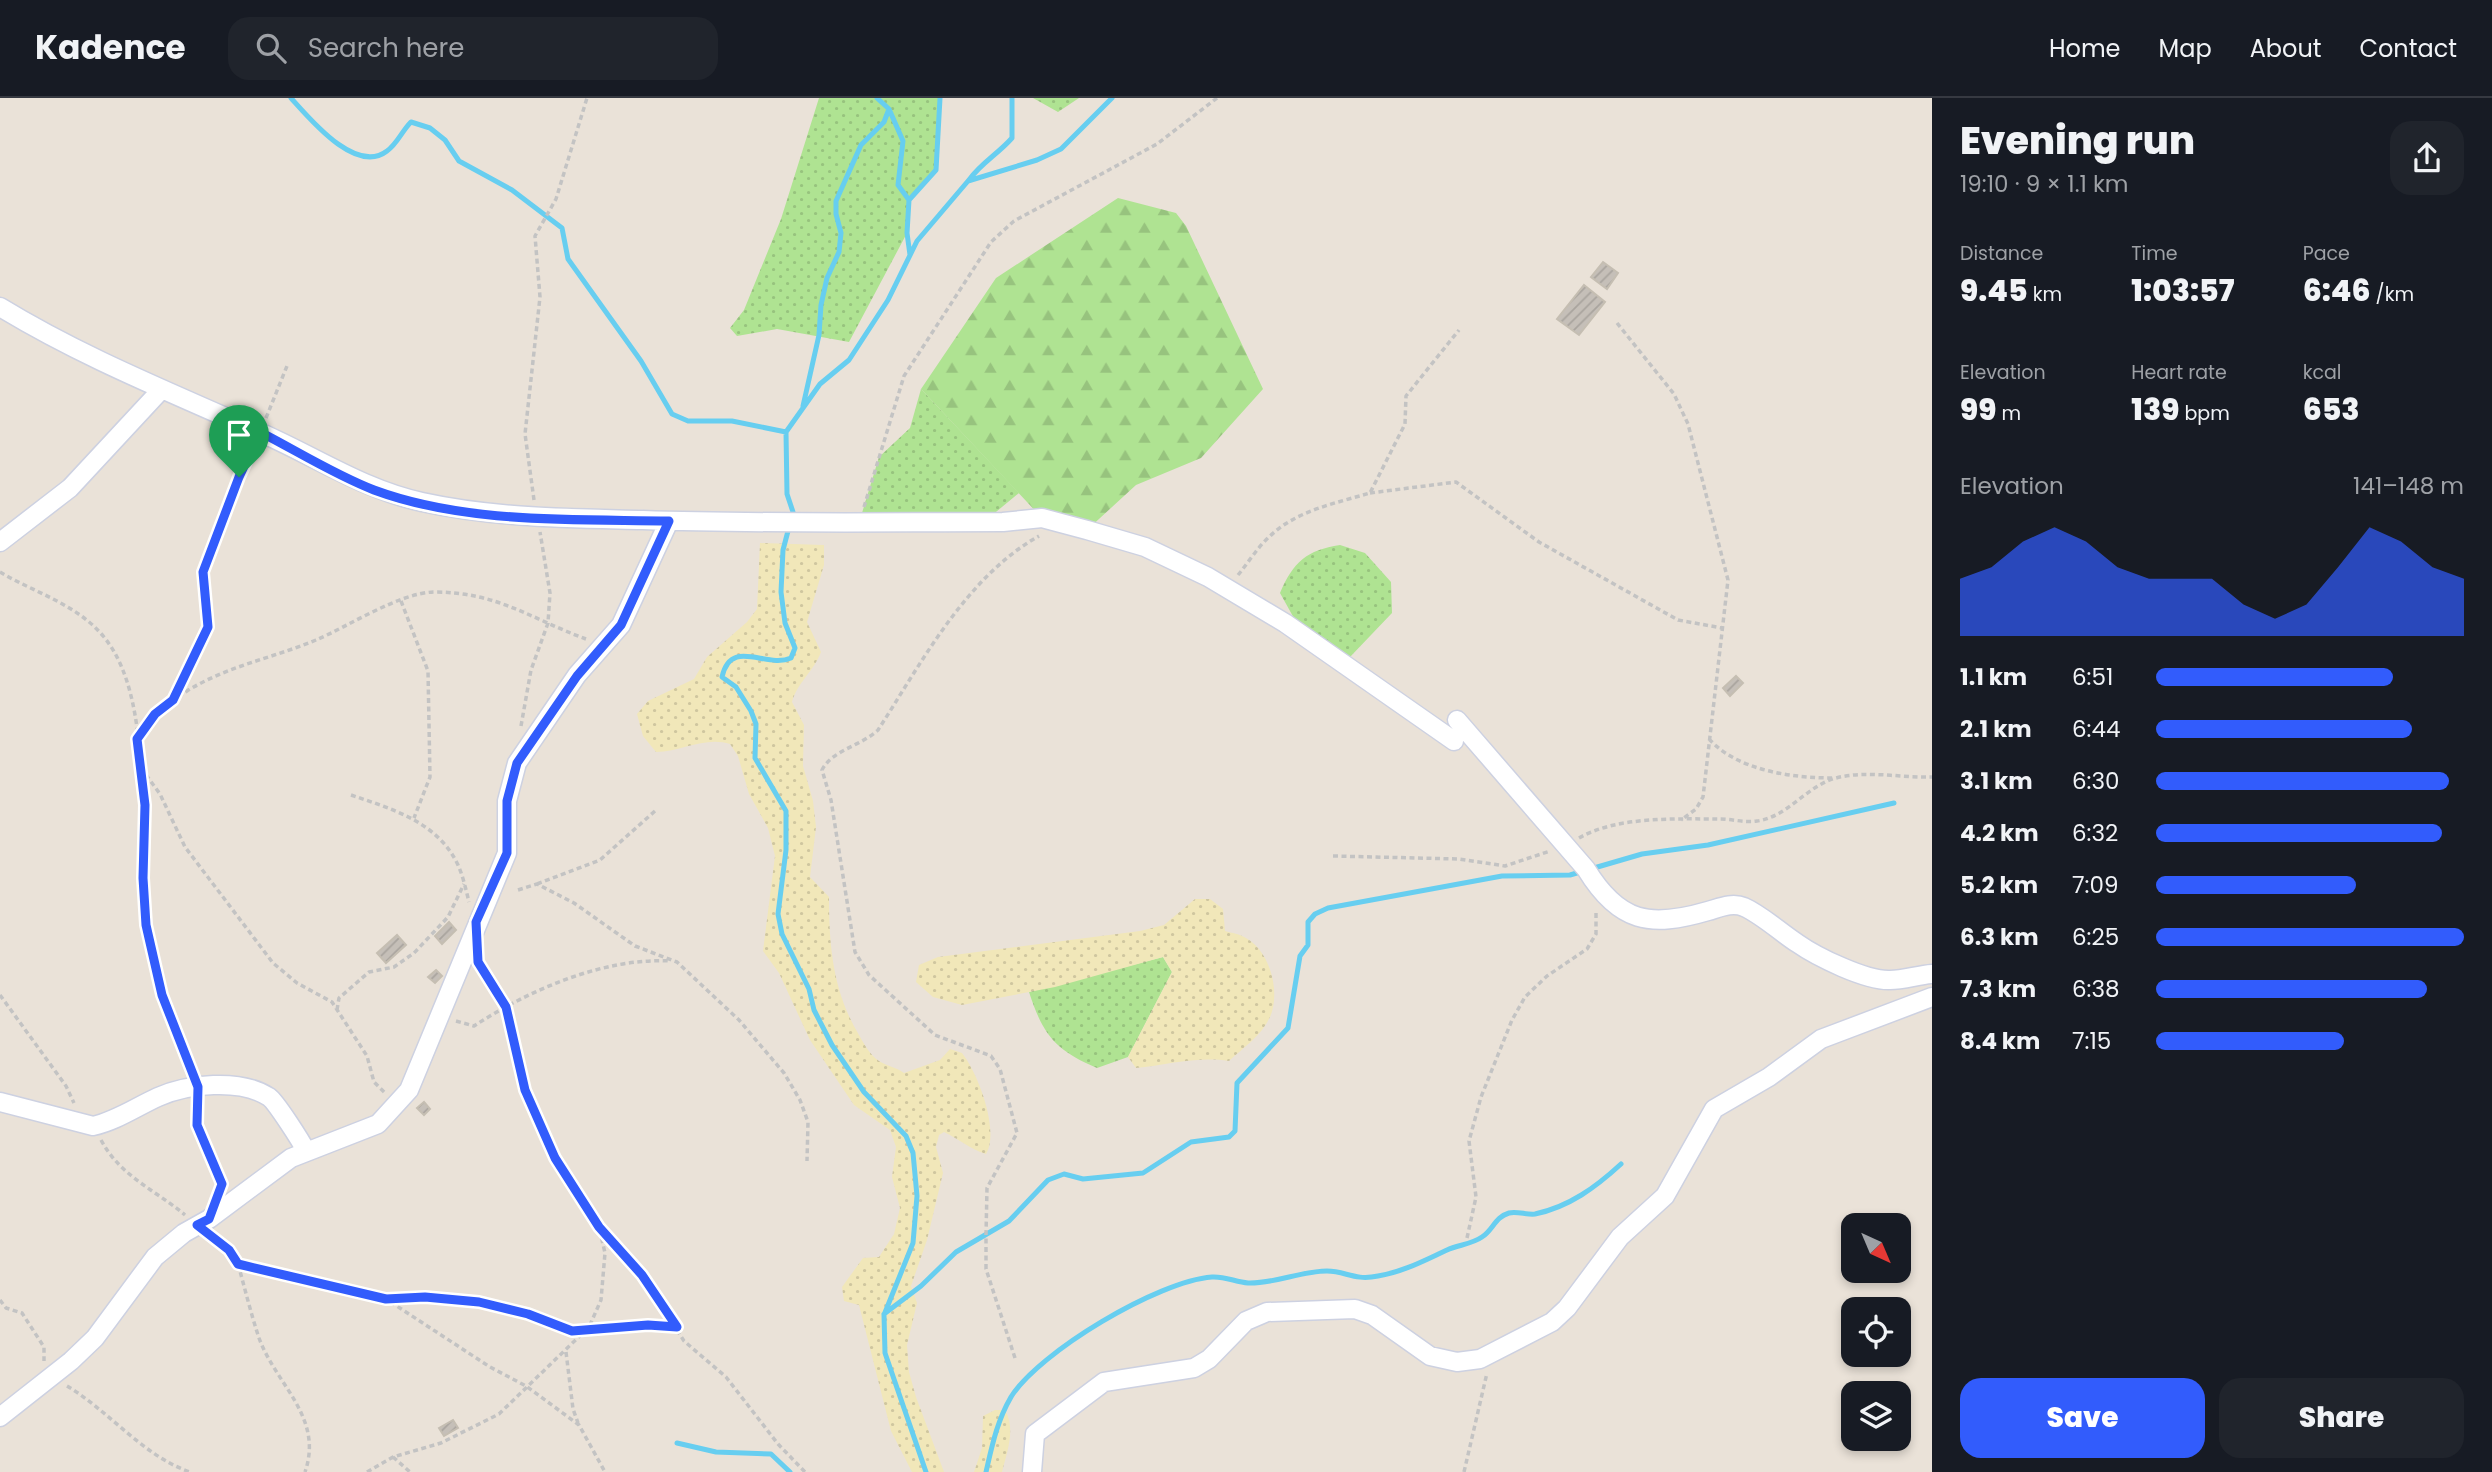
<!DOCTYPE html>
<meta charset="utf-8">
<style>
body{margin:0;font-family:Poppins,sans-serif;background:#20242c;color:#f1f3f6;height:100vh;display:flex;flex-direction:column;font-size:26px;white-space:nowrap}
*{box-sizing:border-box;margin:0}
p{font-size:23px;color:#9ea1a6}
.icon{flex:none;width:38px;height:38px;fill:none;stroke:currentColor;stroke-width:2;stroke-linecap:round;stroke-linejoin:round}
.map{position:relative;flex:1;overflow:hidden}
.side{display:flex;flex-direction:column;background:#171b24;width:560px}
.side>*{flex:none}
.needle{width:46px;rotate:136deg}
.fabs{position:absolute;left:1841px;top:1115px;display:grid;gap:14px}
.fabs a{display:grid;place-items:center;width:70px;height:70px;border-radius:14px;background:#171b24;box-shadow:0 4px 10px #0003;font-size:35px}
.pin{position:absolute;display:grid;place-items:center;width:60px;height:60px;color:#fff;margin:-72px -30px;border-radius:50% 50% 50% 0;rotate:-45deg;box-shadow:0 0 7px #0007}
.pin .icon{rotate:45deg}
.round{display:grid;place-items:center;flex:none;width:74px;height:74px;border-radius:21px;background:#20242c}
.head{display:flex;align-items:center;justify-content:space-between;height:119px;padding:0 28px}
h1{font-size:38px;font-weight:800;line-height:52px}
.stats{display:grid;grid-template-columns:repeat(3,1fr);gap:10px;height:119px;padding:7px 28px}
.stats div{display:grid;align-content:center}
.stats b{font-size:30px;font-weight:800}
.stats small{font-size:19px;font-weight:400}
.stats p{font-size:19px}
.chart{height:196px;padding:14px 28px}
.chart p{display:flex;justify-content:space-between}
.chart svg{width:100%;height:126px;margin-top:7px;fill:#325cfc;opacity:.7}
.button{display:flex;gap:14px;margin-top:auto;padding:14px 28px}
.button a{flex:1;height:80px;border-radius:21px;background:#325cfc;color:#fff;font-size:28px;font-weight:800;line-height:80px;text-align:center}
.button a+a{background:#20242c;color:#f1f3f6}
ul{padding:0 28px;list-style:none;font-size:23px}
li{display:grid;grid-template-columns:112px 84px 1fr;align-items:center;height:52px}
li i{height:18px;border-radius:9px;background:#325cfc}
header{display:flex;align-items:center;gap:42px;box-sizing:border-box;height:98px;padding:0 35px;background:#171b24;border-bottom:2px solid #363941}
header strong{font-size:33px}
nav{display:flex;gap:38px;margin-inline-start:auto;font-size:24px}
.search{width:490px;height:63px;background:#20242c;display:flex;align-items:center;gap:18px;box-sizing:border-box;padding:0 24px;border-radius:21px;color:#9ea1a6;font-size:26px}
main{display:flex;flex:1;min-height:0}
.map>svg:first-child{display:block}
</style>
<header>
<strong>Kadence</strong>
<div class="search"><svg class="icon" aria-label="search" viewBox="0 0 24 24"><circle cx="10" cy="10" r="6"/><path d="M15 15l6 6"/></svg>Search here</div>
<nav><a>Home</a><a>Map</a><a>About</a><a>Contact</a></nav>
</header>
<main>
<div class="map">
<svg width="1932" height="1374" viewBox="0 0 1932 1374">
<defs>
<pattern id="grass-dots" width="8" height="8" patternUnits="userSpaceOnUse" patternTransform="scale(1.75)"><rect width="8" height="8" fill="#afe392"/><path d="M2 2h.1M6 6h.1" fill="none" stroke="#97c37e" stroke-width="1.8" stroke-linecap="round"/></pattern>
<pattern id="forest-firs" width="22" height="20" patternUnits="userSpaceOnUse" patternTransform="scale(1.75)"><rect width="22" height="20" fill="#afe392"/><path d="M5 1l3.5 6h-7zM16 11l3.5 6h-7z" fill="#97c37e"/></pattern>
<pattern id="sand-dots" width="8" height="8" patternUnits="userSpaceOnUse" patternTransform="scale(1.75)"><rect width="8" height="8" fill="#f1e7b9"/><path d="M2 2h.1M6 6h.1" fill="none" stroke="#cfc69f" stroke-width="1.8" stroke-linecap="round"/></pattern>
<pattern id="building-hatch" width="6" height="6" patternUnits="userSpaceOnUse" patternTransform="scale(1.75)"><rect width="6" height="6" fill="#c5bfb8"/><path d="M-1 1l2-2M0 6l6-6M5 7l2-2" fill="none" stroke="#a9a49e"/></pattern>
</defs>
<rect width="100%" height="100%" fill="#eae2d8"/>
<path fill="url(#grass-dots)" d="M819 0H940L936 72 910 102 907 135 849 244 777 231 737 238 730 230 744 212 781 121Z
M1033 0H1079L1058 14Z
M921 291 1019 395 985 423 862 415 879 359 910 330Z
M1340 447 1365 455 1391 484 1392 515 1350 559 1328 563 1300 531 1280 495C1293 464 1307 452 1340 447Z
M1163 859 1172 874 1128 959 1097 970C1055 952 1043 937 1029 894Z"/>
<path fill="url(#forest-firs)" d="M1118 100 1176 115 1186 128 1263 291 1201 360 1136 387 1087 432 1042 420 921 291 996 180Z"/>
<path fill="url(#sand-dots)" d="M760 445 824 447V467L807 524 821 554C814 573 797 585 792 604L804 627 803 668 813 703 816 729 810 779 829 799C829 848 833 894 859 937 864 946 870 957 879 963 887 968 896 969 904 975L940 962 950 951 962 955C978 975 1000 1033 986 1056 970 1051 959 1041 944 1034L939 1037 936 1049 943 1075 927 1142 911 1188 917 1205 907 1247 909 1274 916 1299 944 1374H912L891 1333 859 1207 844 1203 842 1189 863 1160 879 1159 894 1136 900 1110 892 1079 896 1049 890 1032 854 1007 810 942 779 875 763 853 775 758 768 730 749 696 738 658 730 646C706 638 683 653 656 654L643 638 637 616 648 603 694 581 707 559 747 524 757 511Z
M1195 801H1210L1223 811 1225 833C1232 835 1240 836 1246 840 1270 853 1281 894 1270 919 1262 937 1243 950 1229 963 1198 958 1167 967 1136 970L1128 959 1172 874 1163 859 1055 889 962 907 933 899 916 884 919 867 938 859 1140 833 1164 827Z
M995 1312H1005C1016 1331 1007 1354 1002 1374H974L982 1350 983 1318Z"/>
<g fill="none" stroke-linecap="round" stroke-linejoin="round">
<path stroke="#67cef0" stroke-width="5" d="M291 0C310 21 356 77 387 53 397 46 402 33 411 24L430 30 445 42 459 63 512 92 562 130 568 161 641 263 672 316 688 323H732L786 334
M889 11 903 43 898 87 909 102
M969 82C981 65 998 56 1012 40V0
M910 157 907 135 909 102 936 72 940 0
M803 308 819 237 821 207 827 180 839 154 841 135 836 116V103L861 47 884 24 889 11 877 0
M884 1216 921 1188 956 1154 1009 1123 1048 1082 1064 1076 1083 1081 1143 1075 1191 1044 1229 1039 1235 1033 1237 985 1288 930 1300 858 1308 847V824L1315 816 1328 810 1502 778 1570 777 1642 756 1708 747 1894 705
M677 1345 716 1354 771 1356 790 1374
M926 1374 885 1255 884 1217 913 1145 917 1098 913 1055 906 1038 864 994 832 947 814 912 809 891 782 836 778 816 786 752V713L755 660 756 626 751 613 736 589 722 579C731 539 766 571 791 560L795 550 785 525 781 494 783 452 793 414 787 396 786 334 820 286 849 262 888 202 917 143 968 83 1037 62 1061 51 1112 0
M986 1374C992 1348 997 1323 1011 1299 1039 1254 1158 1183 1212 1179 1224 1178 1236 1184 1248 1185 1274 1186 1301 1173 1327 1173 1346 1173 1354 1183 1378 1178 1403 1174 1425 1162 1447 1152 1458 1147 1472 1146 1482 1139 1493 1132 1495 1119 1509 1115 1517 1113 1527 1117 1535 1116 1569 1109 1596 1089 1621 1066"/>
</g>
<path fill="url(#building-hatch)" stroke="#c5beb2" stroke-width="2" d="M1603 164 1618 175 1607 191 1591 179Z
M1584 187 1605 204 1579 237 1557 221Z
M1736 578 1743 585 1730 598 1723 590Z
M449 824 456 832 442 846 435 838Z
M397 837 406 847 386 865 377 855Z
M436 872 442 878 435 885 428 879Z
M424 1004 430 1011 424 1017 417 1010Z
M453 1322 458 1330 444 1338 439 1330Z"/>
<g fill="none" stroke-linecap="round" stroke-linejoin="round">
<defs>
<path id="minor" d="M0 209C82 259 170 294 257 333 313 357 362 391 422 404 495 420 569 420 643 422 763 426 883 424 1003 424L1042 420 1087 432 1145 449 1208 479 1285 525 1454 643
M0 444 70 390 161 292
M1457 622 1586 771C1619 825 1650 830 1708 813 1719 810 1732 804 1744 809 1762 817 1780 834 1797 845 1817 859 1866 883 1890 882 1904 882 1918 877 1932 876
M0 1004 93 1028C116 1023 136 1009 158 999 187 986 240 980 269 999 276 1004 301 1043 306 1053
M0 1319 71 1263 95 1240 155 1159 184 1135 209 1121 291 1060 378 1026 409 992 507 755V703L517 665 577 577 621 527 669 423
M1032 1374 1035 1336 1104 1284 1194 1270 1209 1261 1246 1223 1267 1214 1355 1211 1372 1217 1430 1258 1457 1264 1480 1261 1552 1224 1567 1210 1620 1139 1665 1098 1714 1011 1769 979 1821 941 1932 899"/>
</defs>
<use href="#minor" stroke="#cdd1e1" stroke-width="21"/>
<path stroke="#c3c3c3" stroke-width="3.5" stroke-dasharray="5 3.5" stroke-linecap="butt" d="M1617 225 1674 296 1688 326 1728 482 1703 699 1696 711 1681 722
M266 320 287 268
M1370 395 1456 384 1539 444 1678 522 1722 530
M534 402 525 336 540 199 535 138 556 101 587 0
M864 409 904 278 991 144 1014 123 1157 46 1217 0
M0 474C35 495 77 506 104 539 157 604 136 745 146 825 153 877 172 925 192 973
M1238 477C1248 465 1257 450 1269 439 1295 413 1336 405 1370 395L1405 326 1406 298 1459 232
M401 503 428 573 430 679 414 720
M174 600 208 529 203 474 253 349
M521 628 531 572 548 525 550 495 540 434
M137 641C151 620 165 607 187 593 227 568 273 560 316 542 349 528 399 495 434 494 498 494 531 521 586 541
M1709 641C1738 673 1793 680 1833 680
M141 670 160 696 185 749 273 865 297 885 332 904 367 958 374 984 386 996
M351 697C392 711 438 724 458 767 463 778 466 792 469 804
M1579 740C1617 718 1676 721 1720 721 1732 721 1745 725 1757 723 1788 719 1806 688 1836 680 1866 672 1901 680 1932 679
M1333 758 1459 761 1505 768 1550 753
M537 786 600 762 655 713
M518 792 537 786 574 805 635 848 677 864 739 922 784 975 800 1002 808 1024 807 1063
M0 897 66 988 74 1005
M337 912 339 900 369 874 394 869 414 855 448 819 464 786
M456 923 474 928C529 892 605 859 671 863
M198 1004 197 1027 222 1086 219 1092
M101 1042C121 1079 154 1091 185 1117
M601 1130 642 1177 684 1243 726 1279 778 1346 805 1374
M212 1139 229 1152 238 1166 386 1201 490 1269 526 1288 579 1327 605 1374
M1467 1140 1476 1099 1469 1043 1481 999 1512 922 1525 899 1547 878 1587 851 1596 836V813
M238 1166C245 1191 251 1216 259 1240 276 1287 324 1319 305 1374
M387 1201 425 1199 479 1204 528 1216 572 1233 648 1227 677 1229
M0 1202 6 1210 22 1215 44 1249V1263
M566 1254 573 1311 578 1325
M1015 1260 986 1171V1137L987 1090 1017 1035 1000 971 991 958 935 937 869 877 855 854 831 702 822 672C832 652 861 648 878 632 922 564 966 479 1039 438
M67 1288C109 1313 143 1358 190 1374
M393 1359 410 1374
M367 1374 393 1359 441 1345 499 1316 589 1229 601 1202 605 1155 599 1129 555 1060 525 992 507 909 480 866
M1464 1374 1487 1275"/>
<use href="#minor" stroke="#fff" stroke-width="18"/>
</g>
<g fill="none" stroke-linecap="round" stroke-linejoin="round">
<defs>
<path id="route" d="M260 334C297 353 335 377 374 392 466 426 573 421 669 423L621 527 577 578 517 665 507 703V755L476 824 478 864 506 909 525 992 555 1060 599 1129 642 1177 677 1229 648 1227 572 1233 528 1216 479 1204 425 1199 386 1201 238 1166 229 1152 197 1127 209 1121 222 1086 197 1027 198 989 162 897 146 827 143 780 145 707 137 641 155 616 173 602 208 529 203 474 239 379Z"/>
</defs>
<use href="#route" stroke="#fff" stroke-width="14"/>
<use href="#route" stroke="#325cfc" stroke-width="9"/>
</g>
</svg>
<div class="fabs">
<a><svg class="needle" viewBox="-14 -14 28 28"><path d="M0-13l5 13h-10z" fill="#e53935"/><path d="M0 13l5-13h-10z" fill="#9ea1a6"/></svg></a>
<a><svg class="icon" aria-label="locate" viewBox="0 0 24 24"><circle cx="12" cy="12" r="6"/><path d="M12 2v4M12 18v4M2 12h4M18 12h4"/></svg></a>
<a><svg class="icon" aria-label="layers" viewBox="0 0 24 24"><path d="M12 4l9 5-9 5-9-5zM3 14l9 5 9-5"/></svg></a>
</div>
<div class="pin" style="left:239px;top:379px;background:#1e9e55"><svg class="icon" aria-label="arrive" viewBox="0 0 24 24"><path d="M6 21V4h12l-3 4 3 4H6"/></svg></div>
</div>
<section class="side">
<div class="head"><div><h1>Evening run</h1><p>19:10 · 9 × 1.1 km</p></div><a class="round"><svg class="icon" aria-label="share" viewBox="0 0 24 24"><path d="M12 15V3M7 8l5-5 5 5M5 13v7h14v-7"/></svg></a></div>
<div class="stats">
<div><p>Distance</p><b>9.45<small> km</small></b></div>
<div><p>Time</p><b>1:03:57</b></div>
<div><p>Pace</p><b>6:46<small> /km</small></b></div>
</div>
<div class="stats">
<div><p>Elevation</p><b>99<small> m</small></b></div>
<div><p>Heart rate</p><b>139<small> bpm</small></b></div>
<div><p>kcal</p><b>653</b></div>
</div>
<div class="chart"><p><span>Elevation</span>141–148 m</p>
<svg viewBox="0 0 160 44" preserveAspectRatio="none"><path d="M0 44V24L10 20L20 11L30 6L40 11L50 20L60 24L70 24L80 24L90 33L100 38L110 33L120 20L130 6L140 11L150 20L160 24V44z"/></svg>
</div>
<ul>
<li><b>1.1 km</b>6:51<i style="width:77%"></i></li>
<li><b>2.1 km</b>6:44<i style="width:83%"></i></li>
<li><b>3.1 km</b>6:30<i style="width:95%"></i></li>
<li><b>4.2 km</b>6:32<i style="width:93%"></i></li>
<li><b>5.2 km</b>7:09<i style="width:65%"></i></li>
<li><b>6.3 km</b>6:25<i style="width:100%"></i></li>
<li><b>7.3 km</b>6:38<i style="width:88%"></i></li>
<li><b>8.4 km</b>7:15<i style="width:61%"></i></li>
</ul>
<div class="button"><a>Save</a><a>Share</a></div>
</section>
</main>
